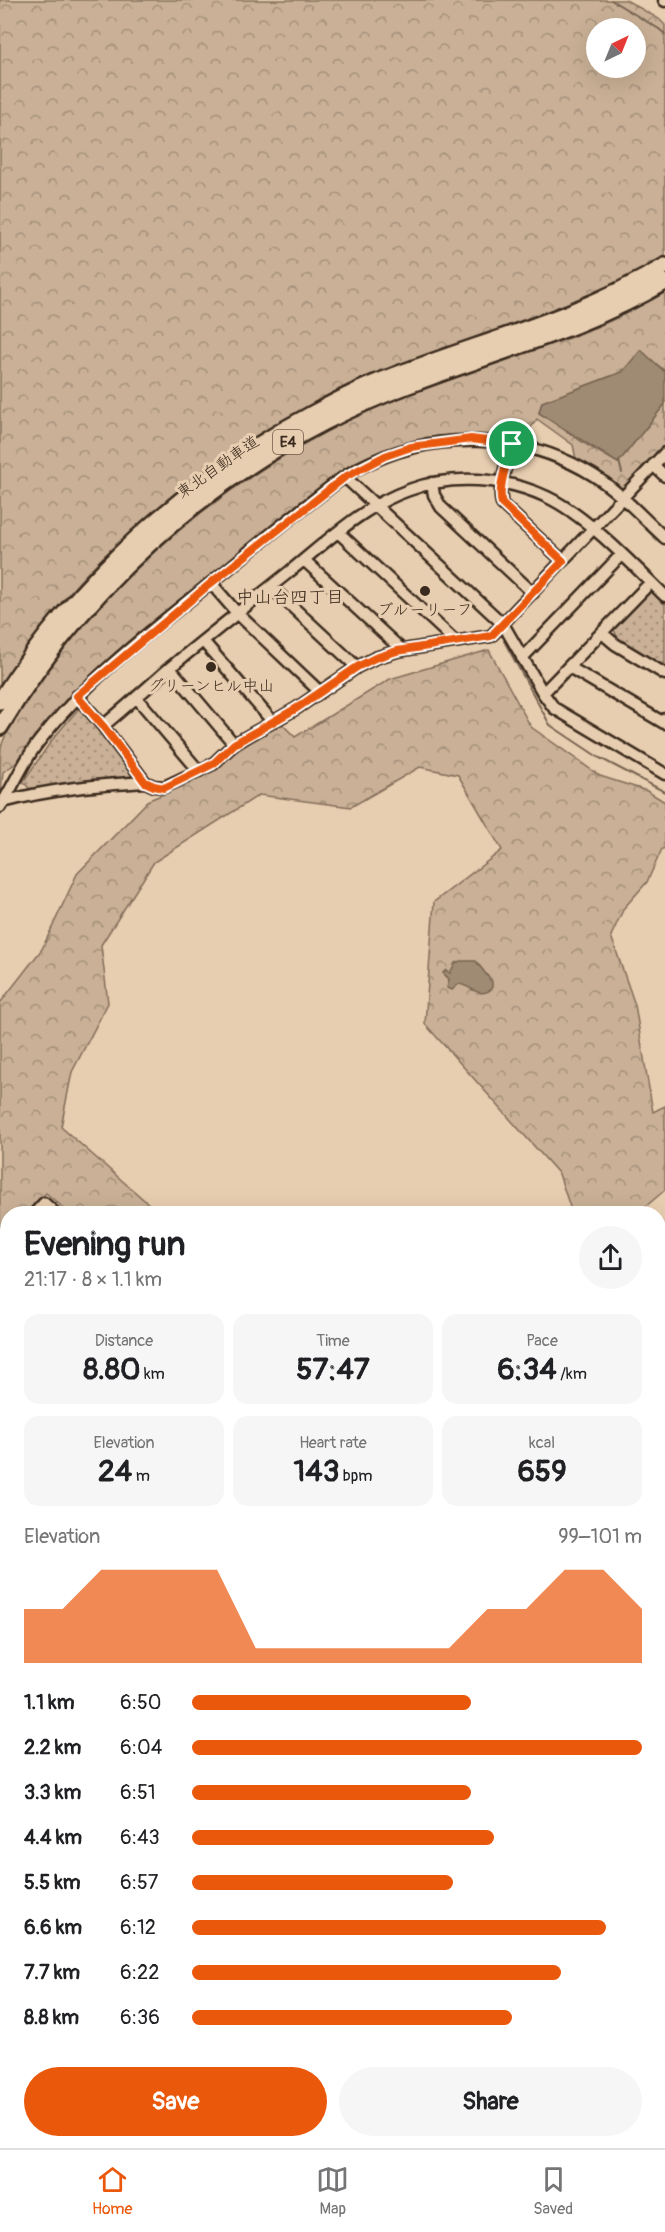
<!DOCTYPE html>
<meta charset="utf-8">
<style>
body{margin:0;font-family:Pangolin,"Klee One",sans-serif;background:#f6f6f6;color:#202124;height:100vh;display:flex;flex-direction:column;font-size:22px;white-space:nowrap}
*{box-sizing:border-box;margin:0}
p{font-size:20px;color:#757577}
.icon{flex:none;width:33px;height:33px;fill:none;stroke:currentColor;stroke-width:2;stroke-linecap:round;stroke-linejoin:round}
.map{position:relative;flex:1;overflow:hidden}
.side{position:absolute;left:0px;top:1206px;width:666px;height:942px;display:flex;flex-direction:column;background:#fff;border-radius:24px 24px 0 0;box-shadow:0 6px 24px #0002}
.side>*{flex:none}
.needle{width:39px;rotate:43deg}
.buttons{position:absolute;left:586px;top:18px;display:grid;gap:12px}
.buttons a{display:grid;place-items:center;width:60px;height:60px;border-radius:50%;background:#fff;box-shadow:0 6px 24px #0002;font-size:30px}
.pin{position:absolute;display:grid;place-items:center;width:51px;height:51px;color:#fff;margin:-26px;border:3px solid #fff;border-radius:50%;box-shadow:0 2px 6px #0007}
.round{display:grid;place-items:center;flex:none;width:63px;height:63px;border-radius:32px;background:#f6f6f6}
.head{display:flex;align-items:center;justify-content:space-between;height:102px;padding:0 24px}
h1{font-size:33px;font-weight:700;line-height:45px}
.figures{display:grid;grid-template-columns:repeat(3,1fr);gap:9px;height:102px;padding:6px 24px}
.figures div{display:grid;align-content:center;border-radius:15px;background:#f6f6f6;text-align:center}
.figures b{font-size:30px;font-weight:700}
.figures small{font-size:16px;font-weight:400}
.figures p{font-size:16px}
.chart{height:168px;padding:12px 24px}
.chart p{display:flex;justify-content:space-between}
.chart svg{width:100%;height:108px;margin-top:6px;fill:#ea580c;opacity:.7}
.action{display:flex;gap:12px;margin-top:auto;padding:12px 24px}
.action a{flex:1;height:69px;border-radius:36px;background:#ea580c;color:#fff;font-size:24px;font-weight:700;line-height:69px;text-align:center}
.action a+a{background:#f6f6f6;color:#202124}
ul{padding:0 24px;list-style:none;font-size:20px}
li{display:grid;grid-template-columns:96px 72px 1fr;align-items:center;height:45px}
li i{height:15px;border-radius:8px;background:#ea580c}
.menu{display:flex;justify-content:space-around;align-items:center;height:84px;border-top:2px solid #e0e0e0;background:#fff;font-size:16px;color:#757577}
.menu a{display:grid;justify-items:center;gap:3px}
.menu .selected{color:#ea580c}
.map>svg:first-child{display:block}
</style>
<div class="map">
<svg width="665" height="2148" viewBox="0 0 665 2148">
<defs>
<pattern id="forest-crowns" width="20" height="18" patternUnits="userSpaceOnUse" patternTransform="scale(1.5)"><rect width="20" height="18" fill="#c9b096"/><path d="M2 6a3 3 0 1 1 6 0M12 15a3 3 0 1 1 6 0" fill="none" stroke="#a48f7a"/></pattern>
<pattern id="park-dots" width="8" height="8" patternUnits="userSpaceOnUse" patternTransform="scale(1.5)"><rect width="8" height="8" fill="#c9b096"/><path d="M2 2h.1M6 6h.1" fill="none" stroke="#a48f7a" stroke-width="1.8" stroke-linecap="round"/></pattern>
</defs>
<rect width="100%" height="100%" fill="#e8ceb0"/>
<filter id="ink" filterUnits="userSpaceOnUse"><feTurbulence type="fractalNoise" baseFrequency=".0167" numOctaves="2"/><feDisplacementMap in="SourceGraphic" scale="12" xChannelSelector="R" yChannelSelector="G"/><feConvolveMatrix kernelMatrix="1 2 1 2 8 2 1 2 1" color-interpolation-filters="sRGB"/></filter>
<g filter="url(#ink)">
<path fill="#c9b096" stroke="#826d5a" stroke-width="1.5" d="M0 1329 8 1336 7 1449 0 1455Z"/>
<path fill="url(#forest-crowns)" stroke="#826d5a" stroke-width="1.5" fill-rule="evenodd" d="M0 0H626L659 19 665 25V257C650 267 633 274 617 283 552 315 482 335 414 359 312 395 220 453 140 524 116 545 92 566 72 590 45 621 23 655 0 689ZM597 28H636V68H597Z
M665 291V371L641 351 622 372 542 402 539 413 587 445 618 463 665 404V445L625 489H617L576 459 573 445 537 419 522 440 488 435 438 436 400 445 342 473 206 579 71 693 15 764 3 772 0 802C0 787 0 760 1 747 8 724 27 702 40 682 129 552 261 455 405 394 423 387 442 381 461 375 529 352 604 331 665 291Z
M489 650 531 727 600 776 647 791 665 802V848L662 849 647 882 624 908 611 936 635 1005 653 1112 665 1106V1190L638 1213H572L559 1174 425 1024 434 902 502 850 458 775 420 767 351 807 259 795 154 862 101 945 108 1003 72 1072 61 1127 159 1213H69L46 1193 27 1213 8 1214 7 1234 0 1242V1003L42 949 77 874 149 800 191 783 280 722 295 737 390 679Z
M658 1450 665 1451V1545L659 1544Z"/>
<path fill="url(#park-dots)" stroke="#826d5a" stroke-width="1.5" d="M655 590 665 599V668C647 658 622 650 614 630L648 591Z
M80 707 137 777 134 779 30 789 23 782 52 740Z"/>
<path fill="#9f8a73" stroke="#776451" stroke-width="1.5" d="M641 350 665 372V404L618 463 539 413 542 402 622 372Z
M460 961H476L492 982V989C478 999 472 986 459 984L452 990 447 988 449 979 443 973 446 970 450 973 455 963Z"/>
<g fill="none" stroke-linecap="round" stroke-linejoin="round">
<path stroke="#776451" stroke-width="2" d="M611 0 659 29 665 34
M619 461 622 473
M601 512 608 503
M504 641 550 725 598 757 665 792"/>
<defs>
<path id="minor" d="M664 0 665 1
M512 444C508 461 497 487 502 504L563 561
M653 465 665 476
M345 477 503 624 543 693 554 708 665 774
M432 483 434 495 441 507 533 593
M338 532 454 640
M304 560 402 650
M211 583 237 613 320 692
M271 587 357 667
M602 633 615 644 665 674
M203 641 272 721
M522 658 621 555
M569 667 664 723 665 719
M170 668 234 744
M543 693 651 582
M77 696 103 726 145 782
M137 698 199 771
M103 726C126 707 149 686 172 666 211 634 250 603 289 572 326 542 363 506 409 490 451 474 505 477 547 497 586 515 633 565 665 596
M3 802C51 789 96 785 145 782L154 786 164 787 213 764 234 744 297 708 357 667 375 658 397 651 491 636 665 453
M0 807C13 787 22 764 37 744 89 676 160 624 227 570 257 545 288 520 319 496 332 486 345 475 359 468 433 429 523 432 593 475 620 492 642 517 665 538
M34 1214 44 1203 56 1214
M0 1250 8 1242
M658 1550 665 1551
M0 1567 8 1588
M658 1596 665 1598
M0 1616 8 1615
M0 1662 8 1660
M0 1704 8 1703
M658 1706 665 1705
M658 1774 665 1772
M658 1814 665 1812
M658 1857 665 1855
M658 1913 665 1911
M3 1934 8 1952
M658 2053 665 2050
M0 2079 8 2080
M658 2111 665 2132
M37 2140 41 2148
M82 2140 86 2148
M131 2140 135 2148
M178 2140 182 2148
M391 2140 392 2148
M543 2140 546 2148
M606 2140 609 2148
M229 2148 242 2140
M480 2148 493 2140"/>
<path id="major" d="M658 1984 665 1982
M341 2148 354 2140
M361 2148 375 2140"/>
<path id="highway" d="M0 701C78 579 187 480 314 413 338 400 363 387 388 378 483 341 576 319 665 266
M0 727C94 570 237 449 409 385 495 352 585 329 665 282"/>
</defs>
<use href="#minor" stroke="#3b2a1e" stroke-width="15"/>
<use href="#major" stroke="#3b2a1e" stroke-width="18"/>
<use href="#highway" stroke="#3b2a1e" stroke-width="20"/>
<use href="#minor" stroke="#e8ceb0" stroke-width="10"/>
<use href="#major" stroke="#e8ceb0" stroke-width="14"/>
<use href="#highway" stroke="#e8ceb0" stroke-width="15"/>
</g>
</g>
<g fill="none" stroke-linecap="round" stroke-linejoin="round" filter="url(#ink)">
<defs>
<path id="route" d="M471 439 512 444C508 461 497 487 502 504L563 561 491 636 397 651 375 658 357 667 297 708 234 744 213 764 164 788 154 786 145 782 103 726 77 696 211 583 345 477 385 456 411 447Z"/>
</defs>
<use href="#route" stroke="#fff" stroke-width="12"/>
<use href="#route" stroke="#ea580c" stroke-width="8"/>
</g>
<g fill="#3b2a1e" stroke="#e8ceb0" stroke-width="2">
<circle cx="425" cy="591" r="6"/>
<circle cx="211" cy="667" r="6"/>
</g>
<g text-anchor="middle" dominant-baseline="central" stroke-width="6" stroke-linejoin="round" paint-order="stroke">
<rect fill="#e8ceb0" stroke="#6f5b4a" stroke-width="1.5" x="273" y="430" width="30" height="24" rx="4.5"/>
<g font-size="15" font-weight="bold" fill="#3b2a1e">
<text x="288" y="442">E4</text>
</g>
<g font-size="16" fill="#3b2a1e" stroke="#e8ceb0">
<text transform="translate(218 467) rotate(-35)">東北自動車道</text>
</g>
<g font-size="16" fill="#3b2a1e" stroke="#e8ceb0">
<text x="425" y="610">ブルーリーフ</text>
<text x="211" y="686">グリーンヒル中山</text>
</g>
<g font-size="18" fill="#3b2a1e" stroke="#e8ceb0">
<text x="290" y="597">中山台四丁目</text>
</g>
</g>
</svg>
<div class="buttons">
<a><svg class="needle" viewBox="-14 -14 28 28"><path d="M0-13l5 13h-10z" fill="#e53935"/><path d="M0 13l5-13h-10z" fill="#757577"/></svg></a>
</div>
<div class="pin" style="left:512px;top:444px;background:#1e9e55"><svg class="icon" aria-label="arrive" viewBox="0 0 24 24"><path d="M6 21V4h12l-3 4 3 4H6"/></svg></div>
<section class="side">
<div class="head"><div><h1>Evening run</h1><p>21:17 · 8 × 1.1 km</p></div><a class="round"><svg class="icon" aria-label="share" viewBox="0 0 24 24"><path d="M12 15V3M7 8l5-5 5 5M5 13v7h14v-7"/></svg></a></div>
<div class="figures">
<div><p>Distance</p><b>8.80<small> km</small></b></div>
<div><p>Time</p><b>57:47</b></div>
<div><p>Pace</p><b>6:34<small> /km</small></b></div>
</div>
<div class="figures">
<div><p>Elevation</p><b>24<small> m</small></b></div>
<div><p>Heart rate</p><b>143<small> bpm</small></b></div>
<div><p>kcal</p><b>659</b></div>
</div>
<div class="chart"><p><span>Elevation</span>99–101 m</p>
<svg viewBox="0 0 160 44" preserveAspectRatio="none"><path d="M0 44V22L10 22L20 6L30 6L40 6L50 6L60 38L70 38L80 38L90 38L100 38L110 38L120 22L130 22L140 6L150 6L160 22V44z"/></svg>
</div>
<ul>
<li><b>1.1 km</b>6:50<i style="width:62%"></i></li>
<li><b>2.2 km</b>6:04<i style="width:100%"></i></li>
<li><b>3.3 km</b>6:51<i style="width:62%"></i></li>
<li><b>4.4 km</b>6:43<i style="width:67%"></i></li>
<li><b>5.5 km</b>6:57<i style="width:58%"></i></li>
<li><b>6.6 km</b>6:12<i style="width:92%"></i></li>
<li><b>7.7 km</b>6:22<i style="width:82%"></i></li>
<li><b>8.8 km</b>6:36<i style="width:71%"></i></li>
</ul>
<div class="action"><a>Save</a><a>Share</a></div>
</section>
</div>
<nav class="menu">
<a class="selected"><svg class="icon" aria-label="home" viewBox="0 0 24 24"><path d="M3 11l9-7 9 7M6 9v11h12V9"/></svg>Home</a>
<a><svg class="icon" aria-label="map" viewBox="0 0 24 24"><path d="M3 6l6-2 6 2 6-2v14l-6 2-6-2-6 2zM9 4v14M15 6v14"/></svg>Map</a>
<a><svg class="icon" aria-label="saved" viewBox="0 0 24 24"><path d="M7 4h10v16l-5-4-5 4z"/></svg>Saved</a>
</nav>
